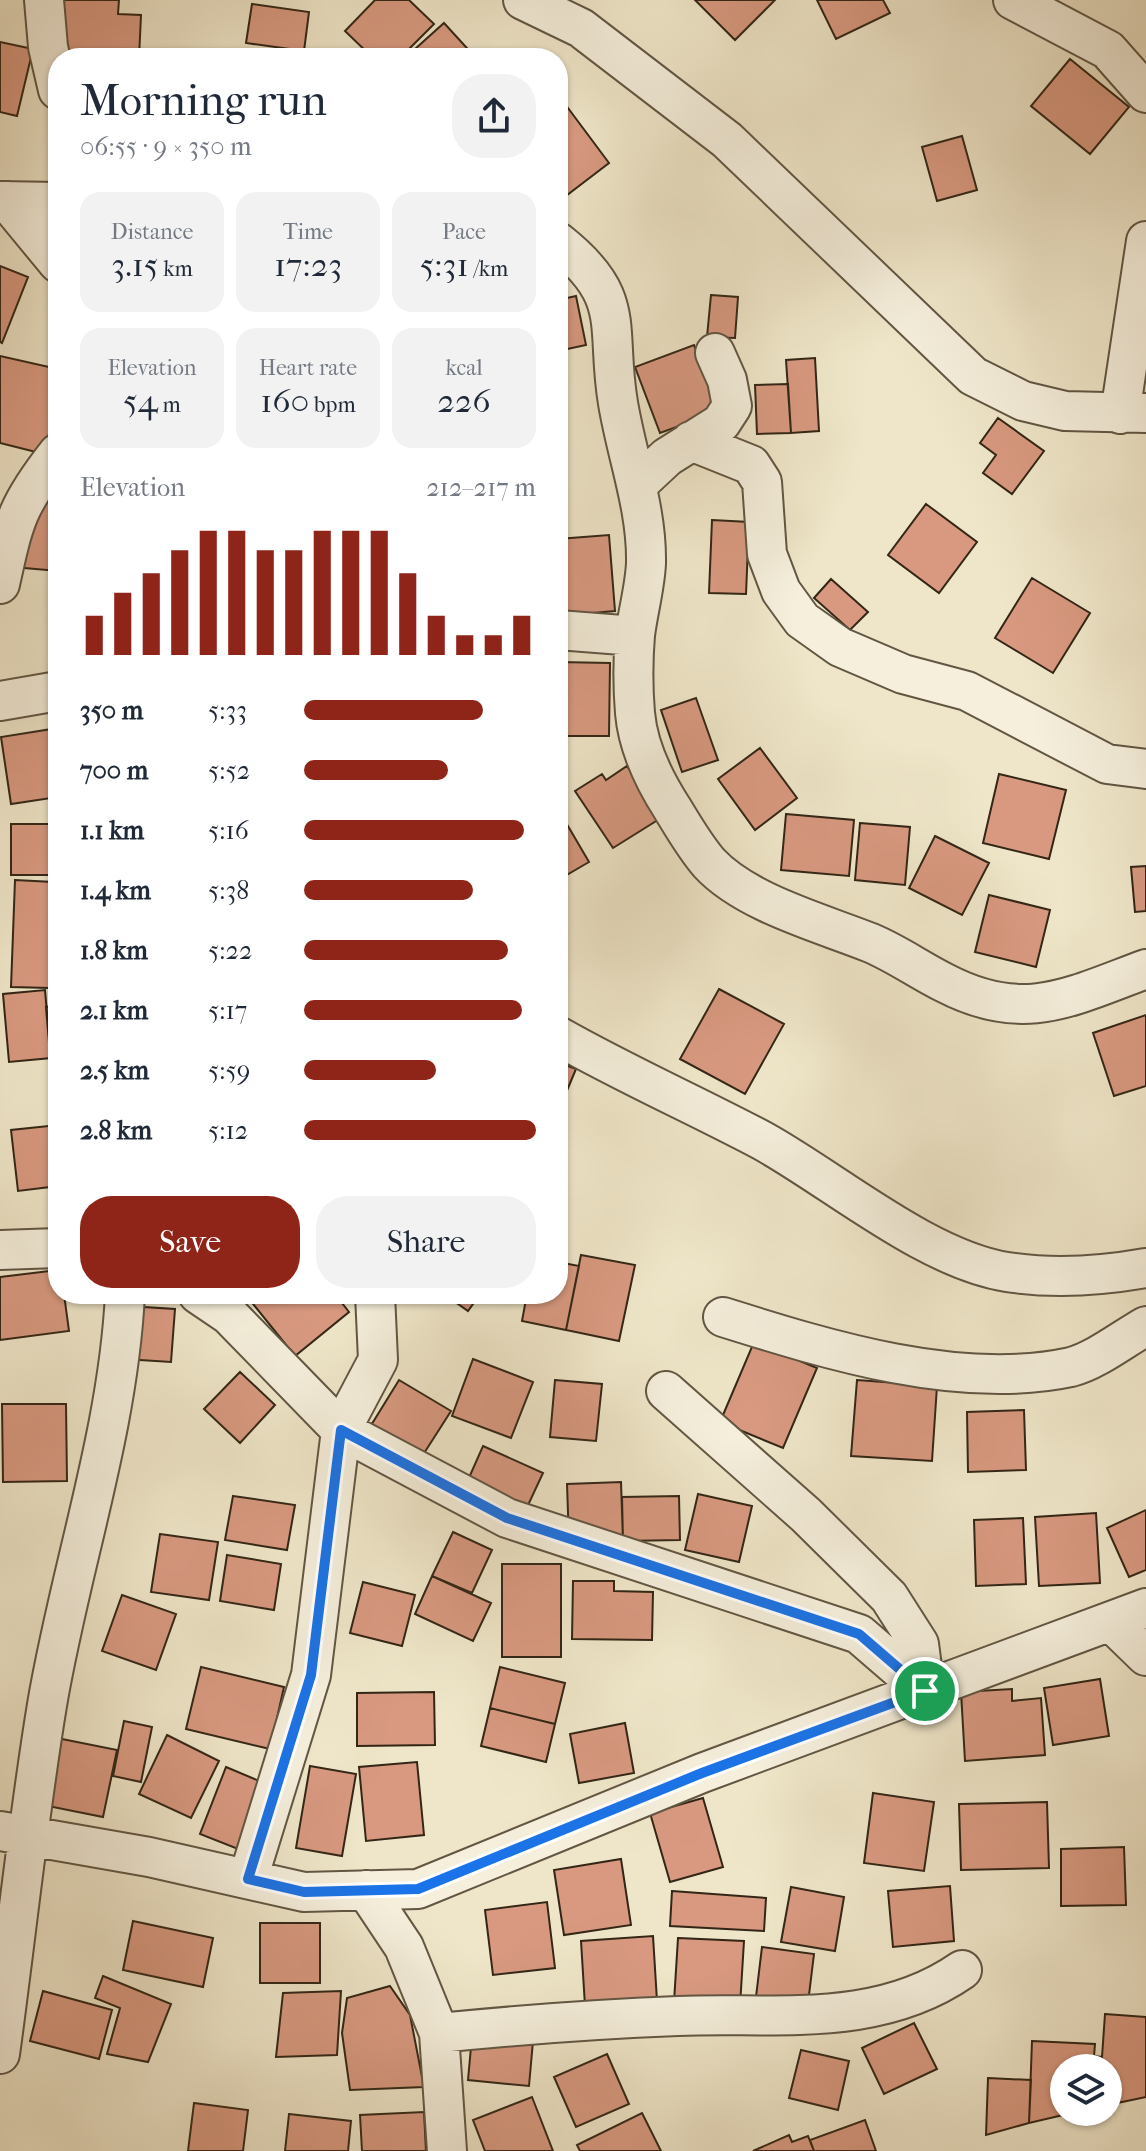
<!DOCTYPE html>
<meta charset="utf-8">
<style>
body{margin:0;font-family:"IM FELL French Canon",serif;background:#f2f2f3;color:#1f2937;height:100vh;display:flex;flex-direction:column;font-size:30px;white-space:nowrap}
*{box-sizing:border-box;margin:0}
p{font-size:26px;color:#747a83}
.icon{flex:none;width:44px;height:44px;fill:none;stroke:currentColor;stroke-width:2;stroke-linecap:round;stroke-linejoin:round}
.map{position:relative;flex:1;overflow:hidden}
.drawer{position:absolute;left:48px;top:48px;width:520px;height:1256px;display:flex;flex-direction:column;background:#fff;border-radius:32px;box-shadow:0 2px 6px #0004}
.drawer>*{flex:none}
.tools{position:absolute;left:1050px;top:2054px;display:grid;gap:16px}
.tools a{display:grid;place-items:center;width:72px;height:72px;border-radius:50%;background:#fff;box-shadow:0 2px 6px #0004;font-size:40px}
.pin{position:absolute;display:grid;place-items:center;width:68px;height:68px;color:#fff;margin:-34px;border:4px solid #fff;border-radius:50%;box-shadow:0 2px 8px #0007}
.round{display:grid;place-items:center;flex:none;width:84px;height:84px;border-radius:32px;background:#f2f2f3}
.summary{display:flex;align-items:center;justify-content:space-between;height:136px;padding:0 32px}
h1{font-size:44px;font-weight:600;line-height:60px}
.metrics{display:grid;grid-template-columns:repeat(3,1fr);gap:12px;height:136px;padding:8px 32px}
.metrics div{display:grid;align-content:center;border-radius:20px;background:#f2f2f3;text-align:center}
.metrics b{font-size:34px;font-weight:600}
.metrics small{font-size:22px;font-weight:400}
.metrics p{font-size:22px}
.chart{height:224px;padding:16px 32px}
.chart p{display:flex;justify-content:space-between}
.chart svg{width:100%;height:144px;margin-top:8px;stroke:#8f2418;stroke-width:6}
.action{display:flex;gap:16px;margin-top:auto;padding:16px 32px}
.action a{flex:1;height:92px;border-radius:32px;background:#8f2418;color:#fff;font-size:32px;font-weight:600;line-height:92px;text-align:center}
.action a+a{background:#f2f2f3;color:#1f2937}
ul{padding:0 32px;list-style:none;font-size:26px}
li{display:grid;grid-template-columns:128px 96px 1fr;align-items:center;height:60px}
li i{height:20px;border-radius:10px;background:#8f2418}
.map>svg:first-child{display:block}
</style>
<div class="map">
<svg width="1146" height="2151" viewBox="0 0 1146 2151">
<rect width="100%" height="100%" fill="#efe6c9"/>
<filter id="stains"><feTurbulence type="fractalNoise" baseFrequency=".0025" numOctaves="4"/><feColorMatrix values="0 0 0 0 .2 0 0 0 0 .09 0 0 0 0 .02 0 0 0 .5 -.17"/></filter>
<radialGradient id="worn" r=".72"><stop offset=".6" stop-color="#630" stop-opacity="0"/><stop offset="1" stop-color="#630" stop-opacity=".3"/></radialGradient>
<path fill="#d89980" stroke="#332616" stroke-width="2" d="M58 0H119L118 14 141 15 139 58H58Z
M375 0H409L434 24 400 58H373L345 31Z
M695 0H775L735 40Z
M817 0H883L890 13 836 39Z
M252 4 309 12 304 51 246 43Z
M444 23 476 58H405Z
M0 42 33 49 17 116 0 112Z
M1070 59 1129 107 1090 154 1031 106Z
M568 108 609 163 558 202V116Z
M962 136 977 190 937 201 922 147Z
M0 266 28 277 2 343 0 342Z
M711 295 738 297 735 338 707 337Z
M576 296 586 345 558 351V300Z
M694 345 718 412 660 433 635 367Z
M0 356 58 369V397L44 454 0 443Z
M815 358 819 431 791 433 786 360Z
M788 384 791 433 757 434 755 385Z
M998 418 1044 451 1012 494 983 473 996 455 980 443Z
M18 500 58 503V571L13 567Z
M926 504 977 542 939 593 888 555Z
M712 520 749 522 746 594 709 593Z
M609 535 615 611 558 616V539Z
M1032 578 1090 613 1053 673 995 638Z
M831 579 868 612 850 630 814 598Z
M558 662 610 663 609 736H558Z
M696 698 718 760 682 772 661 710Z
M58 728V797L11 804 1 737Z
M760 748 797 798 755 830 718 779Z
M627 766 661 818 613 848 575 791 602 774 606 780Z
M999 774 1066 790 1049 859 983 843Z
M558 809 589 862 558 880Z
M786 814 854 820 849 876 781 870Z
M860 823 910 827 905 885 855 880Z
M11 824H51V875H11Z
M935 836 989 863 962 915 909 888Z
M1146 866V911L1135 912 1131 867Z
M53 874H58V995H49Z
M15 880 53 882 49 988 11 987Z
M989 895 1050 910 1036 967 975 952Z
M719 989 784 1024 745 1094 680 1059Z
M45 990 51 1058 9 1062 3 994Z
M58 1006V1088L53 1089 46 1007Z
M1146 1015V1086L1114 1096 1093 1033Z
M558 1062 576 1069 558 1112Z
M58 1125V1186L18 1191 11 1130Z
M581 1255 635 1265 619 1341 566 1330Z
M558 1262 579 1266 566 1330 522 1321 527 1294H558Z
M58 1270V1294H64L69 1331 0 1340V1277Z
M245 1294H335L349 1312 295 1356Z
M444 1294H480L468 1311Z
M128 1306 175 1309 171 1362 124 1359Z
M754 1342 817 1368 783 1448 720 1422Z
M473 1359 533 1382 511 1438 452 1416Z
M240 1372 275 1405 240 1443 204 1409Z
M399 1380 451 1411 421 1458 370 1427Z
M555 1380 602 1384 596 1441 550 1437Z
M857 1380 937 1386 932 1461 851 1456Z
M2 1404H66L67 1481 3 1482Z
M1024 1410 1026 1470 968 1472 967 1412Z
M483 1446 543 1473 523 1516 464 1489Z
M621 1482 623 1541 569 1542 567 1484Z
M698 1494 752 1506 739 1562 685 1550Z
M233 1496 295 1505 287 1550 225 1540Z
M679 1496 680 1540 623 1541 622 1497Z
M1146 1510V1570L1129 1577 1107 1528Z
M1096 1513 1100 1583 1039 1586 1035 1517Z
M1023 1518 1026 1584 976 1586 974 1520Z
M453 1532 492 1550 472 1593 432 1576Z
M160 1534 218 1542 209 1600 151 1592Z
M227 1555 281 1564 274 1610 220 1601Z
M502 1564H561V1657H502Z
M432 1576 491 1603 473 1641 415 1614Z
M573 1581H614V1591L653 1592 652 1640 572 1639Z
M363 1582 415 1595 402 1646 350 1633Z
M122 1595 176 1614 156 1670 102 1651Z
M201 1667 284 1687 270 1749 186 1729Z
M500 1667 565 1683 555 1724 490 1708Z
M1100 1679 1109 1736 1053 1745 1044 1688Z
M1012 1689V1701L1041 1698 1045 1755 965 1761 961 1692Z
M434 1692 435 1745 357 1746V1693Z
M490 1708 555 1724 546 1762 481 1746Z
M124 1721 152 1727 141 1782 113 1776Z
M625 1723 634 1773 579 1783 570 1734Z
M167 1735 219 1761 191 1818 139 1794Z
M57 1738 117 1750 103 1817 43 1805Z
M417 1762 424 1835 366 1841 359 1767Z
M310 1766 356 1774 342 1856 296 1848Z
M226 1767 264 1783 238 1849 200 1834Z
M873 1793 934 1802 924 1871 864 1863Z
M703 1798 723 1867 670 1882 650 1813Z
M1047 1802 1049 1868 961 1870 959 1804Z
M1124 1847 1126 1905 1061 1906V1849Z
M621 1859 631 1925 564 1935 554 1870Z
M950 1886 954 1941 893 1947 888 1891Z
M791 1887 844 1897 835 1951 781 1942Z
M672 1891 766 1898 764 1931 670 1926Z
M547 1902 555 1968 493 1975 485 1910Z
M133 1921 213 1938 203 1987 123 1970Z
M260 1923H320V1983H260Z
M653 1936 657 2001 585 2006 581 1941Z
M678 1938 744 1941 740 2006 674 2002Z
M762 1947 814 1954 808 2003 756 1997Z
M103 1976 171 2004 148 2062 107 2054 120 2008 95 1998Z
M390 1986 410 2015 424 2087 350 2090 342 2033 347 1998Z
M43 1991 112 2010 99 2059 30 2041Z
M341 1991 337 2055 276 2057 283 1993Z
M1105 2014 1146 2017V2097L1108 2105V2068H1093L1094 2056 1102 2057Z
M914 2023 937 2069 884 2094 862 2048Z
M472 2036 533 2041 529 2086 468 2080Z
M1032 2041 1095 2044 1093 2068H1064V2112H1076L1029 2123Z
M801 2050 849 2061 838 2110 789 2098Z
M607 2054 629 2104 576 2127 554 2077Z
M988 2078 1031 2080 1029 2123 986 2135Z
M532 2097 553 2151H485L473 2120Z
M194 2103 248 2110 243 2151H188Z
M424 2112 426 2151H362L360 2115Z
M642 2113 661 2151H580L577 2145Z
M289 2114 351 2121 348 2151H285Z
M865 2120 876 2151H814L810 2140Z
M789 2135 792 2142 808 2136 814 2151H753Z"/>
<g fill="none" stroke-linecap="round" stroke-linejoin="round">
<defs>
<path id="street" d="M44 0 48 47 58 90
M523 0 581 28 727 140 973 376 1023 401 1065 411 1146 413
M1013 0 1108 50 1146 93
M0 201 58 202
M7 201 58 263
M558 242C629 298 605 326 618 403 627 457 647 508 646 563 645 587 638 611 635 635 633 659 633 689 635 713 638 747 654 780 672 808 683 826 695 847 709 863 746 903 821 923 871 943 897 954 919 970 945 983 1024 1024 1070 997 1146 969
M1120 414 1146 241
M691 441 751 465 762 482 767 554 781 591 802 620 840 647 903 674 967 691 1107 764 1146 769
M637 485 667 457 721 423 732 406 727 380 715 353
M0 584C14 520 17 505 58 453
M558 630 635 636
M0 701 58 691
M558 1036C625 1074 695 1105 763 1141 835 1181 926 1259 1007 1272 1053 1279 1101 1276 1146 1268
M0 1250 58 1248
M198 1294 229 1315 341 1430 507 1518 859 1634 925 1691
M723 1317C828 1350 960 1391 1071 1367 1095 1361 1123 1339 1146 1326
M666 1391 806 1515 889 1597 919 1644 925 1691
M1112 1623 1146 1656
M0 1831 149 1857 304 1892 418 1889 702 1773 1146 1608
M248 1879 311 1675 341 1430 378 1360 375 1294
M366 1890 404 1947 439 2033 447 2151
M439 2033C519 2025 598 2019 678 2016 776 2012 877 2029 962 1970
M0 2054C16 1938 28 1820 47 1705 70 1568 118 1434 125 1294"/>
</defs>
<use href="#street" stroke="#625643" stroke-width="42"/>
<use href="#street" stroke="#f5efdc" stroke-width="38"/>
</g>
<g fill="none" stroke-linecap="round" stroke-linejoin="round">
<defs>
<path id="route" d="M341 1430 507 1518 859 1634 925 1691 702 1773 418 1889 304 1892 248 1879 311 1675Z"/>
</defs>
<use href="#route" stroke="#fff" stroke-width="16"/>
<use href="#route" stroke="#1a73e8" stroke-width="10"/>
</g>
<rect width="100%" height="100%" filter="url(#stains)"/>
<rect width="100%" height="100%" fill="url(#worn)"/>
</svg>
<div class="tools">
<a><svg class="icon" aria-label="layers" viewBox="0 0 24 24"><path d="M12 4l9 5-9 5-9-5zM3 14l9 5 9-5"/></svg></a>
</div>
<div class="pin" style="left:925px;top:1691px;background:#1e9e55"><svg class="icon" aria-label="arrive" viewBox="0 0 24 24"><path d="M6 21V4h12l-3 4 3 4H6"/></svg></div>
<section class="drawer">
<div class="summary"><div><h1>Morning run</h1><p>06:55 · 9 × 350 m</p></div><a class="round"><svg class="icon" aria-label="share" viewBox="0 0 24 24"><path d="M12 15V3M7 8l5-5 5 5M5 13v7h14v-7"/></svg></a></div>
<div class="metrics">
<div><p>Distance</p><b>3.15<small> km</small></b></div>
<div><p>Time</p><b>17:23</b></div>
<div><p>Pace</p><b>5:31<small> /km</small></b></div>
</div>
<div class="metrics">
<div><p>Elevation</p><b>54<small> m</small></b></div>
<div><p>Heart rate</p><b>160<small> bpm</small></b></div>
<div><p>kcal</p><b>226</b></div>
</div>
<div class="chart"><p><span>Elevation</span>212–217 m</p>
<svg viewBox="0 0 160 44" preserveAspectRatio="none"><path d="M5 44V32M15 44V25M25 44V19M35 44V12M45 44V6M55 44V6M65 44V12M75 44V12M85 44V6M95 44V6M105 44V6M115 44V19M125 44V32M135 44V38M145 44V38M155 44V32"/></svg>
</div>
<ul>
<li><b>350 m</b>5:33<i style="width:77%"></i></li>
<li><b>700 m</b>5:52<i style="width:62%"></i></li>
<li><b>1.1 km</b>5:16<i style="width:95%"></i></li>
<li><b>1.4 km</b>5:38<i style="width:73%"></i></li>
<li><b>1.8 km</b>5:22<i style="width:88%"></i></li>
<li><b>2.1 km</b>5:17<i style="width:94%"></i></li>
<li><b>2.5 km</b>5:59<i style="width:57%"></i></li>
<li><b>2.8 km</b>5:12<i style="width:100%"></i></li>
</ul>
<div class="action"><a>Save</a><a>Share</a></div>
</section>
</div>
